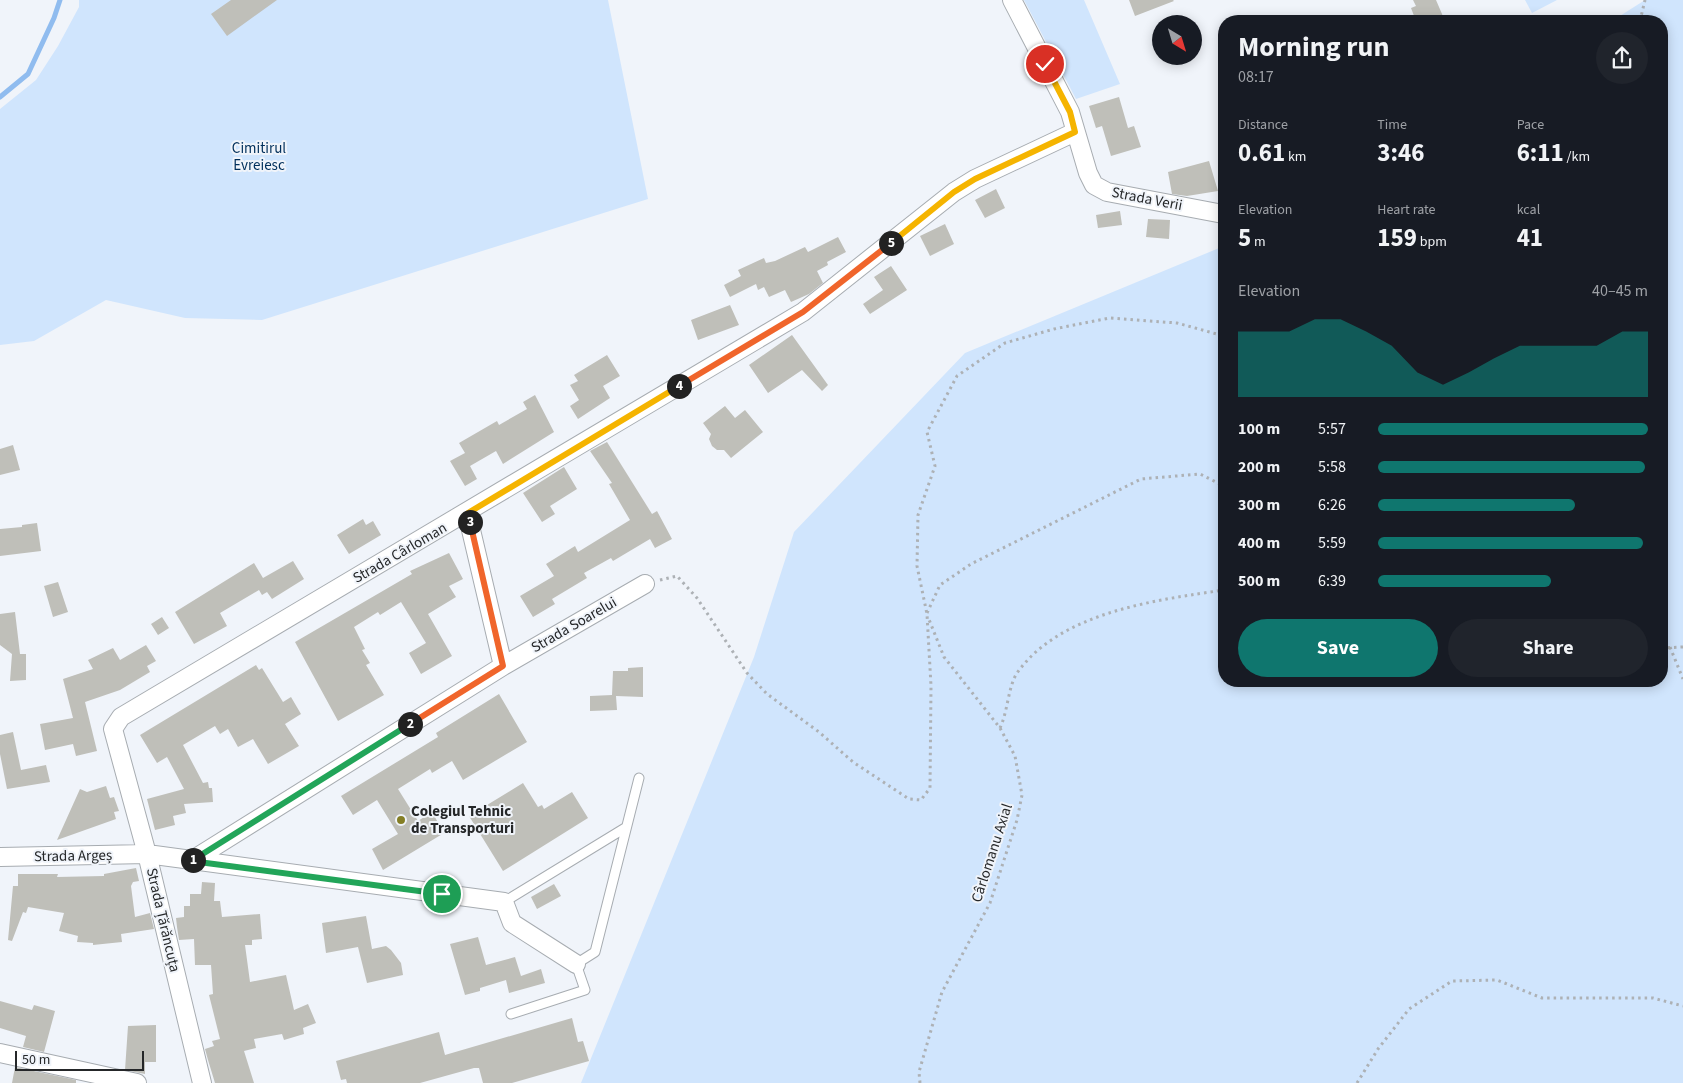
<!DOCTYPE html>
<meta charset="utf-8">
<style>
body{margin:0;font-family:"Source Sans 3",sans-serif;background:#20242c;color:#f1f3f6;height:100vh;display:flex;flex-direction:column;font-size:19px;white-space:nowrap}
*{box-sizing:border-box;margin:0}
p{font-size:16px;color:#9ea1a6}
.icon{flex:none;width:28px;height:28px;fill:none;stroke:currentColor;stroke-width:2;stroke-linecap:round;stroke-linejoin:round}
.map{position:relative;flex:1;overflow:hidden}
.sheet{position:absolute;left:1218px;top:15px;width:450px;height:672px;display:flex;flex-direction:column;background:#171b24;border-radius:20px;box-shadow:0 2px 12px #0003}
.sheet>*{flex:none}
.needle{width:32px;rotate:142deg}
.tools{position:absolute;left:1152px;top:15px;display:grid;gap:10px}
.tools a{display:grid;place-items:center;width:50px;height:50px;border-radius:50%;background:#171b24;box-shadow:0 2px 12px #0003;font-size:25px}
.scale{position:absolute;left:15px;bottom:12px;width:129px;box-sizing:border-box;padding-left:5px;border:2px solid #252729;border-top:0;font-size:14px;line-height:18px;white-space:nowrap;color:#252729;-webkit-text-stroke:4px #f0f4fa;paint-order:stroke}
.pin{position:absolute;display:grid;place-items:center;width:42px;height:42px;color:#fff;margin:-21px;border:2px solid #fff;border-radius:50%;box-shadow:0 1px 5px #0007}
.km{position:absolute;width:25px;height:25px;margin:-12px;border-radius:50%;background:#222;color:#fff;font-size:14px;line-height:25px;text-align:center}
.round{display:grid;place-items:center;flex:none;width:52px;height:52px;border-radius:26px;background:#20242c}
.head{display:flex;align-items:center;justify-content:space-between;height:85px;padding:0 20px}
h1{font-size:28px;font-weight:700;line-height:38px}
.metrics{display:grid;grid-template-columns:repeat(3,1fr);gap:8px;height:85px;padding:5px 20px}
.metrics div{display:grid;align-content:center}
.metrics b{font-size:25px;font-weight:700}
.metrics small{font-size:14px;font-weight:400}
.metrics p{font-size:14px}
.chart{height:140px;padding:10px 20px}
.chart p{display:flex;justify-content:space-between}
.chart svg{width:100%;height:90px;margin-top:5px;fill:#0f766e;opacity:.7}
.cta{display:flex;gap:10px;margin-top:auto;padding:10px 20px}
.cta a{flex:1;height:58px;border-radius:30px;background:#0f766e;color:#fff;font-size:20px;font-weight:700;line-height:58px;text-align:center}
.cta a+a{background:#20242c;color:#f1f3f6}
ul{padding:0 20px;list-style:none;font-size:16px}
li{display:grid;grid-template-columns:80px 60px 1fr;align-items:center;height:38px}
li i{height:12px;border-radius:6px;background:#0f766e}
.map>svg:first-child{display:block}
</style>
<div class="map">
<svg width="1683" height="1083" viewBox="0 0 1683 1083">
<rect width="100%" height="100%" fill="#f0f4fa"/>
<path fill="#d0e5fd" d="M79 0H608L648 199 262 320 185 318 106 300 34 341 0 345V109L36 80 58 46 79 7Z
M1024 0H1084L1120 84 1076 99Z
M1525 0H1557L1532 13Z
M1645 0H1683V1083H581L754 657 794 532 965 353 1224 246V681H1661V21H1612Z"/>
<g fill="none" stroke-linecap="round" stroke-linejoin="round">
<path stroke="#90bcef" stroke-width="5" d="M0 97 28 74 54 18 60 0"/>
</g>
<path fill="#bfbfb9" d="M231 0H277L227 36 211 14Z
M1129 0H1173L1174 1 1135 16Z
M1413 0H1436L1445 21H1416L1411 8 1416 6Z
M1119 97 1128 128 1134 126 1141 147 1111 156 1102 126 1096 128 1089 106Z
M1209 161 1218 191 1187 196 1172 194 1168 172Z
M996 189 1005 208 985 218 975 200Z
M1120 211 1122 225 1098 228 1096 215Z
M1148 219 1170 220 1169 239 1146 237Z
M945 224 954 244 930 256 920 236Z
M838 237 846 252 827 262 828 265 817 271 823 283 809 294 791 302 785 290 769 297 764 287 758 290 756 284 730 297 724 285 741 276 738 270 764 258 766 263 775 261 805 247 808 252Z
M891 266 907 290 870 314 863 304 883 290 874 277Z
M730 305 739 325 698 340 691 320Z
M792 335 828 385 822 391 802 370 768 393 749 365Z
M607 355 620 376 603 386 610 398 578 419 570 406 579 400 570 385 578 381 574 375Z
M535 395 554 432 503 464 496 451 470 466 477 479 465 486 450 461 465 453 459 443 497 421 499 425 527 409 523 402Z
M725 406 735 418 745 410 763 432 731 458 724 450H717L712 446 709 439 711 434 703 423Z
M607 442 652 514 657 511 672 539 655 548 650 539 613 561 611 558 584 573 587 578 552 599 555 604 533 617 520 596 554 576 546 564 575 546 578 552 630 520 609 484 612 483 590 451Z
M13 445 20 470 0 475V449Z
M564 467 577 489 550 506 555 514 542 522 523 493Z
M363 519 366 525 373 521 381 535 349 554 337 535Z
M37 523 41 551 0 556V529L22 527V525Z
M449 553 463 579 449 586 456 597 428 614 452 656 421 674 409 653 426 643 401 602 380 615 378 612 354 627 365 649 362 650 370 663 366 665 384 695 338 721 295 642 412 574 410 571Z
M293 561 304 579 272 599 267 592 262 595 259 590 220 613 227 626 194 644 175 612 254 563 263 578Z
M58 582 68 612 53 617 44 586Z
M15 612 20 654H26V680L10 681 12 654 0 645V614Z
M162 617 169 628 158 635 151 624Z
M146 645 156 661 147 666 150 672 120 690 85 702 97 751 76 756 73 744 45 750 40 724 73 718 63 679 93 669 88 660 113 648 120 660Z
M256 665 259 670 262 668 283 702 291 697 301 714 285 724 299 746 268 764 253 739 238 747 228 729 220 734 215 726 183 745 203 783 208 782 209 788H212L213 802 184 804 186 813 173 816 175 825 155 830 147 799 184 789 167 757 157 763 140 735Z
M643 667V697L616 696 617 710 590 711V696L612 695 613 671H628V668Z
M499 694 527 742 463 780 452 761 432 773 430 769 398 789 418 821 432 812 444 833 383 870 372 849 398 834 377 800 353 815 341 796 438 737 436 733Z
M13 732 21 770 46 765 50 782 7 789 0 754V735Z
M523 783 538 807 542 805 544 809 572 792 588 818 503 871 469 816Z
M106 786 110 798 114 797 119 811 114 812 116 819 57 840 80 789 87 792Z
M136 868 139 881 133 882 131 886 135 917 150 913 154 929 121 934 122 942 93 945V943L77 942 78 936 59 931 64 913 28 907 26 913 23 912 12 941 8 940 13 886H18V874H58L57 877 104 876V874Z
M202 882 215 883 214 901H220L222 917 260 914 262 939 252 940V945H245L250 982 286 975 294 1010 308 1004 316 1023 303 1028 304 1034 284 1040 282 1034 254 1039 256 1048 244 1051 254 1083H215L208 1060 205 1049 214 1046 212 1041 220 1039 209 995 213 994 211 965H195L194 939 179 940 177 927 176 918 184 917V906H190V894H201Z
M554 884 561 896 537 909 531 897Z
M366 916 372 949 386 946 391 950 401 963 403 975 367 983 358 947 326 953 322 923Z
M478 937 486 965 515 957 521 976 541 969 545 983 509 993 506 980 480 988V991L465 995 450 944Z
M0 1001 32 1010 34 1005 55 1011 44 1052 23 1047 26 1036 0 1028Z
M572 1018 578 1042 583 1041 589 1061 512 1083H483L479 1068H474L420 1083H347L346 1079 341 1080 336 1061 439 1032 445 1055Z
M156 1025V1062H145V1074L125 1070 128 1026Z
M15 1067 76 1080V1083H12Z"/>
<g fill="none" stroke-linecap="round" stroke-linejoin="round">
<defs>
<path id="lane" d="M504 902 625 828
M511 1014 585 990 576 964 595 952 639 778"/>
<path id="street" d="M1012 0 1070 112 1088 173 1094 185 1107 192 1223 214
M467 513 503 666
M0 857 147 854 504 902 512 923 576 964
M191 861 503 666 645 584
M0 1053 137 1083
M202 1083 147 854 113 729 121 717 803 312 954 192 975 179 1075 132"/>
</defs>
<use href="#lane" stroke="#a7acb1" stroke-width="11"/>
<use href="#street" stroke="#a7acb1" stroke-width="20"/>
<path stroke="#adb1b5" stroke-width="3" stroke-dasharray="2.5 4" stroke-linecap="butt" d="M1640 21 1645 0
M660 580 677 576 697 598 747 673 767 694 819 732 853 762 909 799 921 800 930 788 931 686 927 614 917 566 918 515 935 466 927 432 957 376 1005 343 1054 329 1110 318 1177 323 1224 336
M927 613 940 585 971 564 1141 479 1200 474 1224 486
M1670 647 1683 679
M1661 648 1683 647
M1000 728C1008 711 1008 687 1017 673 1060 612 1156 600 1224 590
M920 1083 919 1072 942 992 990 903 1017 820 1022 795 1015 756 1000 728 944 657 928 617
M1357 1083 1378 1049 1409 1009 1452 981 1497 980 1542 998H1653L1683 1006"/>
<use href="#lane" stroke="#fff" stroke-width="9"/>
<use href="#street" stroke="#fff" stroke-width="18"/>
</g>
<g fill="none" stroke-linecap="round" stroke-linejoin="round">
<defs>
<path id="split-1" d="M193 860 191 861 442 894"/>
<path id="split-2" d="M193 860 410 724"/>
<path id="split-3" d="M410 724 503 666 470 522"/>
<path id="split-4" d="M470 522 468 513 679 386"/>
<path id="split-5" d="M679 386 803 312 891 243"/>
<path id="split-6" d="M891 243 954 192 975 179 1075 132 1070 112 1045 64"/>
</defs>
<use href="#split-1" stroke="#fff" stroke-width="10"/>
<use href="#split-2" stroke="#fff" stroke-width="10"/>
<use href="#split-3" stroke="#fff" stroke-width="10"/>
<use href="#split-4" stroke="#fff" stroke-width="10"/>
<use href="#split-5" stroke="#fff" stroke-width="10"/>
<use href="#split-6" stroke="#fff" stroke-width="10"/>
<use href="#split-1" stroke="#22a559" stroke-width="6"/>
<use href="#split-2" stroke="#22a559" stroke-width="6"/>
<use href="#split-3" stroke="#f0652b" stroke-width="6"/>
<use href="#split-4" stroke="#f5b400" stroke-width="6"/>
<use href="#split-5" stroke="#f0652b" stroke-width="6"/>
<use href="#split-6" stroke="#f5b400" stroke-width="6"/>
</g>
<circle fill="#847e25" stroke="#f0f4fa" stroke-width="2" cx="401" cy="820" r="5"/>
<g text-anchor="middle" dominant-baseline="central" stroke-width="4" stroke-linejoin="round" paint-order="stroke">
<g font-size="15" fill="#002f5b" stroke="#f0f4fa">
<text x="259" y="148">Cimitirul<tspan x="259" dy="17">Evreiesc</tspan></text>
</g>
<g font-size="15" fill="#252729" stroke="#f0f4fa">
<text transform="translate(1147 199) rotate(11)">Strada Verii</text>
<text transform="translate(400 553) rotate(-30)">Strada Cârloman</text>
<text transform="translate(574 625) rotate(-30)">Strada Soarelui</text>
<text transform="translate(992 853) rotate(-72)">Cârlomanu Axial</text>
<text transform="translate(73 856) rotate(-1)">Strada Argeș</text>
<text transform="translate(163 920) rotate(77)">Strada Țărăncuța</text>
</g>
<g font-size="15" font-weight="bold" fill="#252729" stroke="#f0f4fa" text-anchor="start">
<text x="411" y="811">Colegiul Tehnic<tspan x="411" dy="17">de Transporturi</tspan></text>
</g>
</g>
</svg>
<div class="tools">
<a><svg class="needle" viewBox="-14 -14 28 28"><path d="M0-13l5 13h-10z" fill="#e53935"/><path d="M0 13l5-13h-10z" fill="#9ea1a6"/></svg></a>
</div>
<div class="scale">50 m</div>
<div class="pin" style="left:442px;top:894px;background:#1e9e55"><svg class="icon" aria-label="arrive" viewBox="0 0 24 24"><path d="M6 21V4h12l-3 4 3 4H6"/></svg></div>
<div class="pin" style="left:1045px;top:64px;background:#d93025"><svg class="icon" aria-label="check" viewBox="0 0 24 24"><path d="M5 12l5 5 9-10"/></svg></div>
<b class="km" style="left:193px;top:860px">1</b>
<b class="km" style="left:410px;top:724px">2</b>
<b class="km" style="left:470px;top:522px">3</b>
<b class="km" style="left:679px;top:386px">4</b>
<b class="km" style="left:891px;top:243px">5</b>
<section class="sheet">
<div class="head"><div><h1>Morning run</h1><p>08:17</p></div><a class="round"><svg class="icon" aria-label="share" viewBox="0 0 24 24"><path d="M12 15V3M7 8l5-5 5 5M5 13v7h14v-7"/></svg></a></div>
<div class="metrics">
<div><p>Distance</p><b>0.61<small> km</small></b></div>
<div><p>Time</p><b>3:46</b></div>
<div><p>Pace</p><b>6:11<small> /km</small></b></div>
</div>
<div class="metrics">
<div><p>Elevation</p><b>5<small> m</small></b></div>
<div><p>Heart rate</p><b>159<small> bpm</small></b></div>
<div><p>kcal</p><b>41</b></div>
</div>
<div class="chart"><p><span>Elevation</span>40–45 m</p>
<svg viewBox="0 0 160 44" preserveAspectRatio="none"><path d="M0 44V12L10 12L20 12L30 6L40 6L50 12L60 19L70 32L80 38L90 32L100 25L110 19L120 19L130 19L140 19L150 12L160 12V44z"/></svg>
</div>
<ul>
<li><b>100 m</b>5:57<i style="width:100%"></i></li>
<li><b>200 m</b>5:58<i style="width:99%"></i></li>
<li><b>300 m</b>6:26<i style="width:73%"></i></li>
<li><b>400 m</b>5:59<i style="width:98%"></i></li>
<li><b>500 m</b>6:39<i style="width:64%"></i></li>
</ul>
<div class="cta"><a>Save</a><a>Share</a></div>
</section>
</div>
